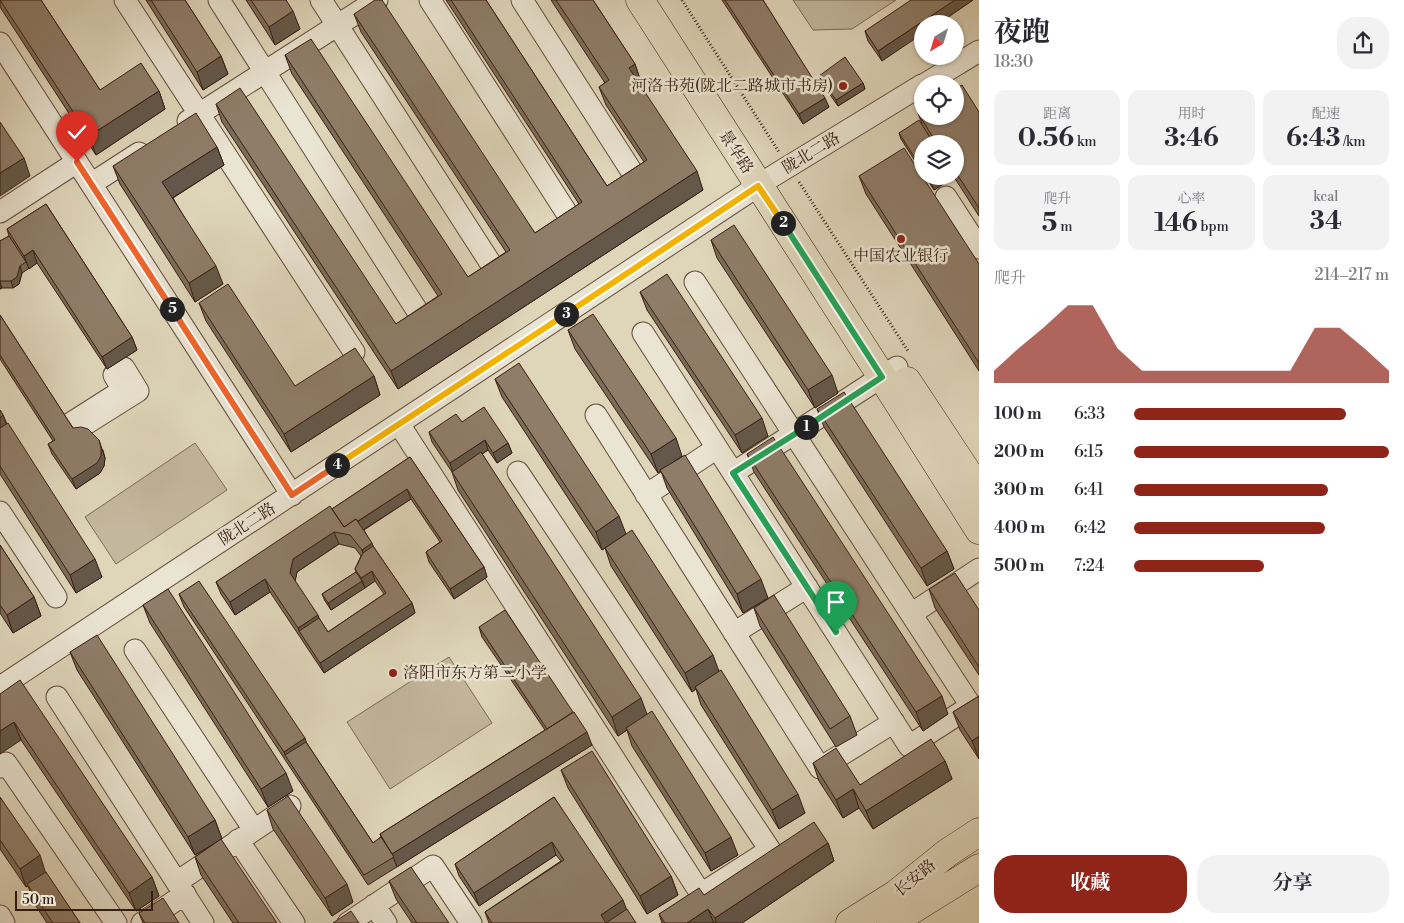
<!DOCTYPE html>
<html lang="zh">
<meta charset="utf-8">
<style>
body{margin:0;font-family:"Libre Bodoni","Noto Serif SC",serif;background:#f2f2f3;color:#2b2b33;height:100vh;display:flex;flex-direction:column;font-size:19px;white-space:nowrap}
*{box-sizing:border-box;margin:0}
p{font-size:16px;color:#7c7c81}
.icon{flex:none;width:28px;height:28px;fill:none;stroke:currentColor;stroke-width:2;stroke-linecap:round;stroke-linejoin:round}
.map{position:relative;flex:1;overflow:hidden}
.side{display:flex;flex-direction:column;background:#fff;width:425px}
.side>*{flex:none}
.needle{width:32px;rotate:218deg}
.controls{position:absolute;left:914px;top:15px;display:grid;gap:10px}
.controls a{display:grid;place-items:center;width:50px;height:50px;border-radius:50%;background:#fff;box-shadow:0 1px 4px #0004;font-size:25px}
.scale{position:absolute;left:15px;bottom:12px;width:138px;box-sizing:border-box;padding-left:5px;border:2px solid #381d11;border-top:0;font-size:14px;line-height:18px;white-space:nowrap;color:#381d11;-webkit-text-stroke:4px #eae4d2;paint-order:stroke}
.pin{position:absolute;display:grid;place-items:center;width:42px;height:42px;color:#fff;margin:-51px -21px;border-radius:50% 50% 50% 0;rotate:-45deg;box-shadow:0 0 5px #0007}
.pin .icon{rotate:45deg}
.km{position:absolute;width:25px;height:25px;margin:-12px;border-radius:50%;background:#222;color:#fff;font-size:14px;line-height:25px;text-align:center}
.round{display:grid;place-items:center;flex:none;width:52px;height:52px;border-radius:20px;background:#f2f2f3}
.overview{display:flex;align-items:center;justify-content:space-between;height:85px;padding:0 15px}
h1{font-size:28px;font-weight:700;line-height:38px}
.figures{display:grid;grid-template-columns:repeat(3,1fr);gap:8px;height:85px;padding:5px 15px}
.figures div{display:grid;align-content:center;border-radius:12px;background:#f2f2f3;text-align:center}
.figures b{font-size:25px;font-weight:700}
.figures small{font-size:14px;font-weight:400}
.figures p{font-size:14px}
.chart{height:140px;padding:10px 15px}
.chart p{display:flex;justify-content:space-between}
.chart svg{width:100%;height:90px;margin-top:5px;fill:#8f2418;opacity:.7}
.button{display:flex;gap:10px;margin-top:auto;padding:10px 15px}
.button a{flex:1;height:58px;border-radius:20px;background:#8f2418;color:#fff;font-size:20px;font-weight:700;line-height:58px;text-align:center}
.button a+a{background:#f2f2f3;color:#2b2b33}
ul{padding:0 15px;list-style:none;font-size:16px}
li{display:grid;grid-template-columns:80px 60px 1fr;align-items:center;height:38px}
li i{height:12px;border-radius:6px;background:#8f2418}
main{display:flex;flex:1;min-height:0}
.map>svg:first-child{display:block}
</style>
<main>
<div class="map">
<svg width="979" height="923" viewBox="0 0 979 923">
<rect width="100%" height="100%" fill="#dfd6ba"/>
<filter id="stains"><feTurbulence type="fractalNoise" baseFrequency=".004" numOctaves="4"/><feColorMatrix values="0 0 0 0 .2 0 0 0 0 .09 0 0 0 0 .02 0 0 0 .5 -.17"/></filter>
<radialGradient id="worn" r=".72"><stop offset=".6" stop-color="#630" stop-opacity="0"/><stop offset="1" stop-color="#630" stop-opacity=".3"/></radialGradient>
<path fill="#c3b79d" stroke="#7e6a57" d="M793 0H896L852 29 813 30Z
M195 443 227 490 116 564 85 517Z
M449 657 492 723 390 789 347 722Z"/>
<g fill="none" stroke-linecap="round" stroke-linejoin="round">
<defs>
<path id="minor" d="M125 0 354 352
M219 0 418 312
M321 0 491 264
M430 0 568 215
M522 0 632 172
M0 43 292 495
M925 84 979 51
M188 121 377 0
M91 184 139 153
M946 197 979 248
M0 212 77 162
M643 333 909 746 971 706 695 282
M596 415 820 768 894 722
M399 424 701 894 770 850 518 472
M75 430 71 423 123 390 114 375 124 368 138 391 76 430
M733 473 897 367
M646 495 717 448
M0 512 56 597
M911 614 979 569
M734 633 807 587
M135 650 254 830
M0 687 773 176 922 85
M57 697 203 923
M0 767 6 763 116 923
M238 840 294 923
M177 882 290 806
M374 905 386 923
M0 916 4 923
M142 923 185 894
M348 923 433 866 471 923"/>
<path id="major" d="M640 0 882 377 979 530
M907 381 979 490
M850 923 896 894 947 853 979 832
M891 923 979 868"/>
</defs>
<use href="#minor" stroke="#624b3b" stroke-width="23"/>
<use href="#major" stroke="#381d11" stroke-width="29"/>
<path stroke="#381d11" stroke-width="3" stroke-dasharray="1 2.5" stroke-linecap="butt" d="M682 0 779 152
M799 182 908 351"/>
<use href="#minor" stroke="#eae4d2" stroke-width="21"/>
<use href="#major" stroke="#dfd6ba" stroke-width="28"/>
</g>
<path fill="#7b6c5a" stroke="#381d11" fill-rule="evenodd" d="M0 0H41L100 90 159 91 165 109 96 155 0 7Z
M146 0H185L221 56 228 74 203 90Z
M246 0H286L300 29 275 45Z
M446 0H486L607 186 644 162 606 105 599 87 605 83 551 0H593L635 64 641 82 639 83 703 190 398 389 222 122 216 104 396 324 438 296 292 74 285 55 468 277 506 252 361 32 354 14 535 233 579 204Z
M722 0H763L829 107 803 124Z
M973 0 938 24H922L882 61 868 41 865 31Z
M819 76 863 83 865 89 838 106 821 82Z
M979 112V216L954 177 934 190 925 176H955V144H922V172L901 139 899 133 922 124 918 113Z
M217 147 224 165 173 198 223 284 195 302 120 184 113 166Z
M859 176 979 264V371L866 194Z
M46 204 132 337 137 350 107 369 37 263 22 273 19 284 13 288H2L0 289V241L9 236 7 229Z
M711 240 838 393 815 408 717 258Z
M640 292 768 436 742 453 647 310Z
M199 303 295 386 374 376 380 395 291 452 206 321Z
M0 315 73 428 103 450 105 458 104 466 100 473 76 489 52 454 48 444 53 441 0 359Z
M568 330 682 456 768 598 743 613 667 488 661 471 658 473 575 349Z
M495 379 626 534 719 671 805 813 779 829 701 705 696 689 692 692 611 566 605 548 602 550 502 397Z
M817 409 947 551 954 569 927 586 824 427Z
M0 410 3 415 7 424 102 577 76 593 0 474Z
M462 422 508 443 512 453 497 463 488 450 482 454 647 715 738 855 711 871 632 746 627 730 618 736 458 490 452 472 432 442 429 432Z
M747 454 948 714 923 731 754 472Z
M410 457 484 567 487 577 454 599 429 562 426 552 440 542 411 499 364 530 373 546 412 603 415 613 324 673 270 592 235 615 221 594 216 582 332 509ZM339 544 355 548 361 556 355 569 356 572 322 594 325 601 331 610 375 581 384 594 328 632 295 581 297 572Z
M0 545 34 597 41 616 13 633 0 613Z
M929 589 979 610V675L935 608Z
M179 594 306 742 373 843 381 837 380 834 545 730 482 637 479 627 592 745 368 885 184 607Z
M143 605 293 791 268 807 150 623Z
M754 608 850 716 857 735 836 747 760 626Z
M70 652 215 820 222 839 195 855 77 670Z
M0 694 152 877 159 896 136 911 21 740Z
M979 696V759L960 730 953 712Z
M945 761 952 779 873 829 859 808 843 818 819 781 813 763 860 785Z
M561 770 671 876 678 895 647 914 568 788Z
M0 797 46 873 80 923H47L34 903 28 886 26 887 0 849Z
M554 797 626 909 636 923H489L485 912 561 861 556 855 479 906 459 876 455 864Z
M267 810 353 902 332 916 273 829Z
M828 843 834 861 742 923H662L659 914Z
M195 857 277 923H233L201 875Z
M389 881 449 923H412L396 899Z
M139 913 179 923H143Z"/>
<path fill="#64584a" stroke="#381d11" d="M955 0H973L938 24H922V34L882 61 878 51Z
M293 11 300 29 275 45 269 27Z
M221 56 228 74 203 90 197 72Z
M635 64 641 82 635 86 629 68Z
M863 83 865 89 838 106 836 100Z
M159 91 165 109 96 155 89 136Z
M825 98 829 107 803 124 799 114Z
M217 147 224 165 169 200 162 182Z
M24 158 30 176 0 196V173Z
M697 171 703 190 398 389 391 371Z
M942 176H953L954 177 934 190 931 183Z
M33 250 37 263 29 269 24 256Z
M20 266 22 273 19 284 13 288 11 281Z
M216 266 223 284 195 302 189 283Z
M0 282 2 288 0 289Z
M132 337 137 350 107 369 102 357Z
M832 375 838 393 815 408 808 390Z
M374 376 380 395 291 452 284 434Z
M3 415 10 434 0 440V418Z
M762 418 768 436 742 453 735 435Z
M676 438 682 456 658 473 651 454Z
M99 440 105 458 104 466 100 473 76 489 72 479Z
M485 440 488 450 453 473 450 463Z
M508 443 512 453 497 463 493 453Z
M407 489 411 499 352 537 345 530Z
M619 516 626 534 602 550 596 532Z
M334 532 339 544 297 572 294 586 290 573 293 559Z
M372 543 377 556 366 563 362 550Z
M947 551 954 569 927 586 921 568Z
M95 559 102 577 76 593 70 575Z
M484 567 487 577 454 599 450 589Z
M372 571 375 581 365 588 361 578Z
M265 579 270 592 235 615 230 602Z
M761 579 768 598 743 613 737 594Z
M362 581 365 588 331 610 328 603Z
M34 597 41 616 13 633 7 615Z
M412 603 415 613 324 673 320 663Z
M318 615 323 628 299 631 298 628Z
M713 655 720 674 695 687 696 689 692 692 685 673Z
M942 696 948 714 923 731 916 712Z
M641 698 648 717 626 728 627 730 618 736 612 717Z
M14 722 21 740 0 754V731Z
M587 732 592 745 397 867 392 854Z
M979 736V759L972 741Z
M305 738 309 751 285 755 284 752Z
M945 761 952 779 873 829 866 811Z
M286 773 293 791 268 807 261 789Z
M853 789 859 808 843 818 836 800Z
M798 794 805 813 779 829 772 810Z
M215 820 222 839 195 855 188 837Z
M731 837 738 855 711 871 705 853Z
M552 842 556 855 479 906 474 893Z
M828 843 834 861 742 923H716L715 918Z
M40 855 46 874 26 887 20 869Z
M671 876 678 895 647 914 640 896Z
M152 877 159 896 136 911 129 893Z
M347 884 353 902 332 916 325 898Z
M623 900 628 913 613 923H604L601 915Z
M708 909 714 923H687Z"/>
<path fill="#8f7d69" stroke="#381d11" d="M0 0H41L100 90 141 63 159 91 89 136Z
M151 0H185L221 56 197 72Z
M251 0H286L293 11 269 27Z
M375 0H382L535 233 582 202 451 0H486L607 186 647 160 599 87 609 80 556 0H593L635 64 629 68 697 171 391 371 216 104 240 88 396 324 442 294 285 55 311 39 468 277 510 250 354 14Z
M725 0H763L825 98 799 114Z
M911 0H955L878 51 865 31Z
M845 57 863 83 836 100 819 76Z
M962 85 979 112V208L955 171V144H937L918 113 922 110V116H955V89Z
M196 113 217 147 162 182 216 266 189 283 113 166Z
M919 120 934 144H922V169L899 133Z
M0 122 24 158 0 173Z
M904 148 979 264V363L859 176Z
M927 176H942L931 183Z
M46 204 132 337 102 357 33 250 24 256 7 229Z
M734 225 832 375 808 390 711 240Z
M9 236 26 262 20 266 17 277 11 281H0V241Z
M667 274 762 418 735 435 640 292Z
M228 284 295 386 355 348 374 376 284 434 199 303Z
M593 314 676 438 651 454 568 330Z
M0 315 73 428 81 427 88 429 99 440 101 448V456L97 463 72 479 48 444 55 440 0 355Z
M519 363 619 516 596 532 495 379Z
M844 392 947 551 921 568 817 409Z
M484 407 508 443 493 453 485 440 450 463 429 432 456 414 462 422Z
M0 410 3 415 0 418Z
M8 423 95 559 70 575 0 466V428Z
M773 437 942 696 916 712 747 454Z
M481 452 641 698 612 717 452 472Z
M685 455 761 579 737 594 660 470Z
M410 457 484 567 450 589 426 552 442 541 407 489 358 521 356 519 344 527 332 509Z
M330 506 344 527 356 519 372 543 362 550 350 535 334 532 293 559 290 573 318 615 298 628 265 579 230 602 216 582Z
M632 530 713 655 685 673 605 548Z
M0 545 34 597 7 615 0 605Z
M373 546 412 603 320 663 299 631 319 618 328 632 386 593 372 571 361 578 355 569 363 553Z
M356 572 362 581 328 603 322 594Z
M955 573 979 610V667L929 589Z
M199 581 305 738 284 752 179 594Z
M168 589 286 773 261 789 143 605Z
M774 595 850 716 830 729 754 608Z
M505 610 573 712 547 729 479 627Z
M97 635 215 820 188 837 70 652Z
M721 670 798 794 772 810 695 687Z
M20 680 152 877 129 893 14 722 0 731V694Z
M979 696V736L972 741 953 712Z
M652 711 731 837 705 853 626 728Z
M574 712 587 732 392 854 380 834Z
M931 739 945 761 866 811 853 789 836 800 813 763 836 748 860 785Z
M306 742 373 843 381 837 394 857 364 875 285 755Z
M592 751 671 876 640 896 561 770Z
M288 796 347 884 325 898 267 810Z
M0 797 40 855 20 869 0 840Z
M554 797 623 900 601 915 606 923 627 909 636 923H492L485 912 564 860 552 842 474 893 455 864Z
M814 822 828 843 715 918 708 909 687 923H665L659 914 699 888 704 895Z
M221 839 277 923H239L195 857Z
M411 867 449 923H417L389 881Z
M46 872 80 923H53L27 884Z
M163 898 179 923H145L139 913Z
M351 911 359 923H333Z"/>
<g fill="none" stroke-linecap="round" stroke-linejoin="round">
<defs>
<path id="split-1" d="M806 427 733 473 836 632"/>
<path id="split-2" d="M783 223 882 377 806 427"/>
<path id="split-3" d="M566 314 758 186 783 223"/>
<path id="split-4" d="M337 465 566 314"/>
<path id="split-5" d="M172 309 292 495 337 465"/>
<path id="split-6" d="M77 162 172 309"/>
</defs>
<use href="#split-1" stroke="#fff" stroke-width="10"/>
<use href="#split-2" stroke="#fff" stroke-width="10"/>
<use href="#split-3" stroke="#fff" stroke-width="10"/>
<use href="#split-4" stroke="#fff" stroke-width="10"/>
<use href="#split-5" stroke="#fff" stroke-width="10"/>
<use href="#split-6" stroke="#fff" stroke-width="10"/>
<use href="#split-1" stroke="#22a559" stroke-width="6"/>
<use href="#split-2" stroke="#22a559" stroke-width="6"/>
<use href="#split-3" stroke="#f5b400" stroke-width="6"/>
<use href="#split-4" stroke="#f5b400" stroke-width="6"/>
<use href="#split-5" stroke="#f0652b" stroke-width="6"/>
<use href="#split-6" stroke="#f0652b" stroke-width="6"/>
</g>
<g fill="#8f2418" stroke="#eae4d2" stroke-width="2">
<circle cx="843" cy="86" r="5"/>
<circle cx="901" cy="239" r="5"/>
<circle cx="393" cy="673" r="5"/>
</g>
<g text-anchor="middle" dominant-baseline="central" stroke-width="5" stroke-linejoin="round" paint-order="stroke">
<g font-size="16" fill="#381d11" stroke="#eae4d2" text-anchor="end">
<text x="833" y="86">河洛书苑(陇北二路城市书房)</text>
<text x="901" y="256" text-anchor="middle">中国农业银行</text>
<text x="403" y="673" text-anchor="start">洛阳市东方第二小学</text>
</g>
<g font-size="16" fill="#381d11" stroke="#eae4d2">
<text transform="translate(736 152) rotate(57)">景华路</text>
<text transform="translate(811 153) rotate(-31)">陇北二路</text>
<text transform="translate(247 524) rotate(-33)">陇北二路</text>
<text transform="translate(915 878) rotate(-39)">长安路</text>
</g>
</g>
<rect width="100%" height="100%" filter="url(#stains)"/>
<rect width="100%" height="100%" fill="url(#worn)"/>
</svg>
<div class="controls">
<a><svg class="needle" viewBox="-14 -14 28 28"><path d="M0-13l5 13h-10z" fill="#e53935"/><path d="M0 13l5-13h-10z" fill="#7c7c81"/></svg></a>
<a><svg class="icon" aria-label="locate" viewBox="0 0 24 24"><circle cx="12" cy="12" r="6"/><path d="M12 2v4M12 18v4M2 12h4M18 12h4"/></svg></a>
<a><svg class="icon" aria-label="layers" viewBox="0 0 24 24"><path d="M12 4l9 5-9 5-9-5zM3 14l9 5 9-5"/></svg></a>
</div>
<div class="scale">50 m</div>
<div class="pin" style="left:836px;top:632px;background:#1e9e55"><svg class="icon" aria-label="arrive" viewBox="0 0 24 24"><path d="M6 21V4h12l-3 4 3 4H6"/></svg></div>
<div class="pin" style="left:77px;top:162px;background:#d93025"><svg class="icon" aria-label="check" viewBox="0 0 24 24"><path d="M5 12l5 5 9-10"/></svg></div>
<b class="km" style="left:806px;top:427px">1</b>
<b class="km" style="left:783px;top:223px">2</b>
<b class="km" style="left:566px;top:314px">3</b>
<b class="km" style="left:337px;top:465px">4</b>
<b class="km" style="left:172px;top:309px">5</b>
</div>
<section class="side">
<div class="overview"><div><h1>夜跑</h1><p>18:30</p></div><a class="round"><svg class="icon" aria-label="share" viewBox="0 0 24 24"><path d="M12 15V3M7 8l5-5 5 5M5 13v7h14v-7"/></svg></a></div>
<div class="figures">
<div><p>距离</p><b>0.56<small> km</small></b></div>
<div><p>用时</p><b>3:46</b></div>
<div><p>配速</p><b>6:43<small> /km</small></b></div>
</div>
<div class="figures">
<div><p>爬升</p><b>5<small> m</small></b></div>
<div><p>心率</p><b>146<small> bpm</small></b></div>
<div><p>kcal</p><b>34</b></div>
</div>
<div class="chart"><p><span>爬升</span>214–217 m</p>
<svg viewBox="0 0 160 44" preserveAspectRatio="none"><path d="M0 44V38L10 27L20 17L30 6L40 6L50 27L60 38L70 38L80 38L90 38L100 38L110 38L120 38L130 17L140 17L150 27L160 38V44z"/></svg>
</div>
<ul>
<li><b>100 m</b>6:33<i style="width:83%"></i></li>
<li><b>200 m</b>6:15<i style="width:100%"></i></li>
<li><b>300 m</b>6:41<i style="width:76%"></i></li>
<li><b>400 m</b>6:42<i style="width:75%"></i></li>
<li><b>500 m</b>7:24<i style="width:51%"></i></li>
</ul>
<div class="button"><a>收藏</a><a>分享</a></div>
</section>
</main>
